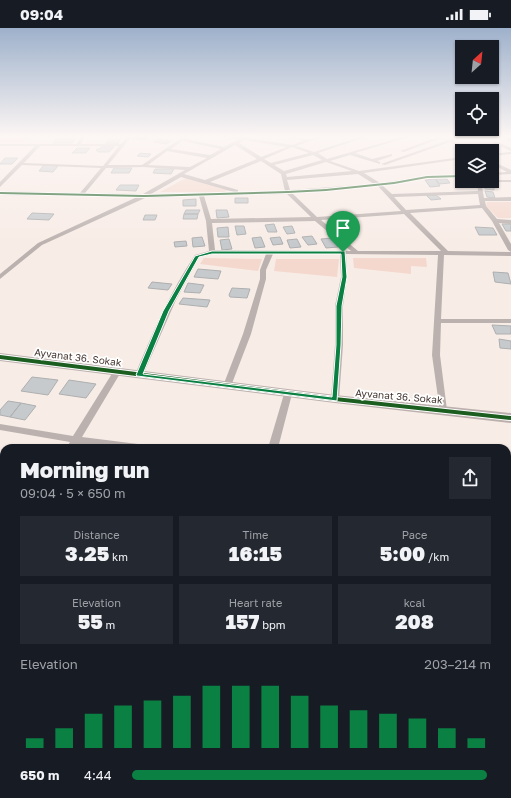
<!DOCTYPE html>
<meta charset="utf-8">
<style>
body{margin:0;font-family:"Golos Text",sans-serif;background:#242831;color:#f1f3f6;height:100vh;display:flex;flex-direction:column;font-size:15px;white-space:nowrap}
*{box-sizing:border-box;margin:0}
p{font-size:13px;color:#9ea1a6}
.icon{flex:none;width:22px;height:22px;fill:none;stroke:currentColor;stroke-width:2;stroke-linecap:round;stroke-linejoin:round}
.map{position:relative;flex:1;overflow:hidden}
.details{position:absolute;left:0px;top:416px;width:511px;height:354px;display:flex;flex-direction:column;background:#171b24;border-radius:12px 12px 0 0;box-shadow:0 1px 3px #0004}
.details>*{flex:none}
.needle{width:26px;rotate:27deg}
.tools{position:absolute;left:455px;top:12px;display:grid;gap:8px}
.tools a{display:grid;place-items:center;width:44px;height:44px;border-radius:0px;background:#171b24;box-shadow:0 1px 3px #0004;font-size:20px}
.pin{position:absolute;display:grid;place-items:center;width:34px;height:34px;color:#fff;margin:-41px -17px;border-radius:50% 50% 50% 0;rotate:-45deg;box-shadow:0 0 4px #0007}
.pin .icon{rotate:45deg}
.round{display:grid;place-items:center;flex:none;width:42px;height:42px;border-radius:0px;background:#242831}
.summary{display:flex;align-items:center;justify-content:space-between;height:68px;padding:0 20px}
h1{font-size:22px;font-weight:800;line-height:30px}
.stats{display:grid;grid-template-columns:repeat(3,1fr);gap:6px;height:68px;padding:4px 20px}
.stats div{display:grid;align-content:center;border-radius:0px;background:#242831;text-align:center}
.stats b{font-size:20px;font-weight:800}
.stats small{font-size:11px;font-weight:400}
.stats p{font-size:11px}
.chart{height:112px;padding:8px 20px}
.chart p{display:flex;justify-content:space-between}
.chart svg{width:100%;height:72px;margin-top:4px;stroke:#0b8043;stroke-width:6}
ul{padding:0 20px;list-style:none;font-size:13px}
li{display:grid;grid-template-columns:64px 48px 1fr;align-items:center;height:30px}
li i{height:10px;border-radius:5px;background:#0b8043}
.status{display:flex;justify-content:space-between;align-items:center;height:28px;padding:0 20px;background:#171b24;direction:ltr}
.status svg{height:11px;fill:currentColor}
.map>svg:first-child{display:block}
</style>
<div class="status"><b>09:04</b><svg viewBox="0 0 49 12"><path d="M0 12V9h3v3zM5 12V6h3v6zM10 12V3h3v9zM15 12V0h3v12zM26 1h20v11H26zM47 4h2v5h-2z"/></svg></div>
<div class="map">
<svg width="511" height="770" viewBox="0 0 511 770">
<rect width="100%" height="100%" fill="#f8ece6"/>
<path fill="#f4d8cd" d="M0 108H29L30 109 24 115H0Z
M186 150 229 162 224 164H160Z
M487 174H511V190H498L486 178Z
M204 230 262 231 258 243 200 236Z
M353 230H426L427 239 411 238V246L354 240Z
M276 231H339L337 249 274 243Z"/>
<path fill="#c6cacc" stroke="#aeafb0" d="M135 108 148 109 146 112 132 111Z
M56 111H75L72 115H53Z
M158 111 171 113 167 116 153 114Z
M108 112H120L118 116H105Z
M104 118H112L114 119 109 124H98L96 122Z
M77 120H90L86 125H72Z
M140 125 151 126 148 129 137 128Z
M5 130H18L12 136H0Z
M44 137 58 138 53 144 39 143Z
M114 140H132L129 145H111Z
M155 141H174L171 146 153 145Z
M435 151 440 158 430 159 425 152Z
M436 151H447L450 155 439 156Z
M494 155V162L485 161V156Z
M120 157H139L136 163 116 162Z
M485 163 493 164 495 170 487 169Z
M426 167H436L441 171 431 172Z
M235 170H248V175H235Z
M196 171V178H183V172Z
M186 182H200L198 186H184Z
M216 182H227L229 189 217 190Z
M32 185 54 186 49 192 27 191Z
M184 186H198L197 191H183Z
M145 187H157L155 192H143Z
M332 194H345L351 206H342Z
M274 196 277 204H268L265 197Z
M502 196H511V203H506Z
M235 198H244L246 206 237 207Z
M292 198 295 205 287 206 283 199Z
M228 199 229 209H218L217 200Z
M475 199 493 200 497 207H479Z
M312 208 317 216 308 217 302 209Z
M202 209 205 218 193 219 192 210Z
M261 209 265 219 255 220 252 210Z
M280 209 283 216 273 217 270 210Z
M332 210 338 219 326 220 321 211Z
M229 211 232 221 222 222 220 212Z
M297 211 301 219 290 220 287 212Z
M186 213 187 218 175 219 174 214Z
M198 241 221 243 218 251 194 249Z
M493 244 508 245 511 256 495 254Z
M152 254 172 256 168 262 148 260Z
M188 255 204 257 200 265 184 264Z
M232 260 250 261 247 270 230 269 229 267Z
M183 270 210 272 207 279 179 276Z
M492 297 511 298V306H496Z
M499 311 511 313V321L500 320Z
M32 349 58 352 48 367 21 363Z
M69 352 96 356 86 370 59 366Z
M8 373 21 375 10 389 0 387V382Z
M21 375 36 378 25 392 10 389Z"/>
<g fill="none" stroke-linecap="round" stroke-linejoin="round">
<path fill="#bbb2af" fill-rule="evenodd" d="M81 108H85L81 116H121L128 108H132L108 137H142L184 108H189L185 111 224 119 239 111 226 108 242 109 249 108 247 110 292 117 303 113 287 108C294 108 299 111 306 111 312 112 319 108 325 108L296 118 314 124 363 108H369L318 125 327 131 406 108H412L355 125 372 131 392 126V128L377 133 380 134V136L350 127 330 133 359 143 462 129V131L364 145 380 155 427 148 462 147V149L427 150 383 158 392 166 478 163 477 153H481L484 170 511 169V173H485L486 178 497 191 511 192V196L499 195 511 216V224L508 222 492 193 482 180 410 185 448 223 511 224V228L444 227 441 291H511V295H441L440 327 447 382 443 385 440 384 432 327 438 227 346 226 347 249 343 278V317L339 371 338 373H332L331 371 335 317V278L341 249 340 226H273L266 242V251L251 306 231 358 227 361 223 358 243 306 260 251V242L266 226H212L199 229 176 272 143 347 139 350 136 349 135 347C152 306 170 264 195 227L209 223 206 193 199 168 145 170 42 217 0 251V246L38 215 137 169 0 167V163L80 165 101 140 22 137 0 159V154L35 118H0V116H77ZM244 112 287 119 261 129 239 115ZM182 113 221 121 210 127 171 121ZM235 117 257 131 205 152 184 146ZM40 118H119L103 138 24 135ZM292 119 309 125 271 135 264 131ZM167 123 207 130 190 139 148 137ZM313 127 322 132 284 143 274 137ZM261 133 281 146 285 163 238 164V162L210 154ZM326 134 352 143 287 149 286 146ZM143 139 185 142 143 166 85 165 106 140ZM358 146 374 156 290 162 287 152ZM181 149 234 164 151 166ZM378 158 401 183 317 189 292 165ZM287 166 311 189 211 191 204 168ZM478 166 480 177 406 182 394 169ZM404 186 441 223H358L321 192ZM315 193 351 223 215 222 212 195Z
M460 108H465L454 113 474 123H468L450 114 385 137 381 136Z
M500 108H505L511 111V114Z
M438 109 441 110 404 124 400 123Z
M495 113 511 120V123L493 115Z
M511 124V126L492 128V126Z
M492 133 511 142V146L492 147V145L507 144 492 136Z
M492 152H511V154H490V153H492Z
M117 341 121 344 82 409 146 417 149 418 151 420H116L78 416 76 420H66L70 414 0 402V396L73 408 113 344Z
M288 363 292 366 278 420H268L284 366Z
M507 464 511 465V473L507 472Z
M0 494H4V504H0Z
M507 741H511V757H507Z
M0 760H4V766H40L38 770H0Z"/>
<path fill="#bbb0ad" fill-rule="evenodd" d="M0 325 335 367 511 385V395L335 375 0 333Z"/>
<defs>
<path id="cycleway" d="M462 147V149L427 150 394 156 326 163 288 165 144 169 0 166V164L144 167 288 163 326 161 394 154 427 148Z
M0 327 335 369 511 388V392L335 373 0 331Z"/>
</defs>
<use href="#cycleway" stroke="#fff" stroke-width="2"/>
<use href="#cycleway" fill="#1b5e20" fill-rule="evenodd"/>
</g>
<linearGradient id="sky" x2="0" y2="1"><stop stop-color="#9eb1cb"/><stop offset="0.5" stop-color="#fcf6f4"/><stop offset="1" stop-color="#fcf6f4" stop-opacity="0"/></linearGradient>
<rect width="511" height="216" fill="url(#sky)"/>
<path fill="#0b8043" stroke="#fff" fill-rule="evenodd" d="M212 223H345L347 249 342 278 341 317 337 373 137 348 136 347 163 283 195 228ZM212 226H341L342 249 336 278V317L332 369 143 346 169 283 199 229Z"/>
<g text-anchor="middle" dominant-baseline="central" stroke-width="3.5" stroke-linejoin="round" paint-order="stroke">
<g font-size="10" fill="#483934" stroke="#fff">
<text transform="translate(78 329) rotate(7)">Ayvanat 36. Sokak</text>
<text transform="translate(399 368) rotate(5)">Ayvanat 36. Sokak</text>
</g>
</g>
</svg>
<div class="tools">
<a><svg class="needle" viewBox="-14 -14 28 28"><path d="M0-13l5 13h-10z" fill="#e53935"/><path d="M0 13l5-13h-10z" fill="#9ea1a6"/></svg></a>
<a><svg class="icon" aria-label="locate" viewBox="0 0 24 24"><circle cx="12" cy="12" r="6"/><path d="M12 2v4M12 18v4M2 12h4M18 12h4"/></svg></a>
<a><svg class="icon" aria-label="layers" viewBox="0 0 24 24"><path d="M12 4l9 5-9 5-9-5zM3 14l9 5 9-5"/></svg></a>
</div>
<div class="pin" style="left:343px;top:224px;background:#1e9e55"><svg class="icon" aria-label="arrive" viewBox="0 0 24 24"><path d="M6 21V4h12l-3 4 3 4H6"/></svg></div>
<section class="details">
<div class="summary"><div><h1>Morning run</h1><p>09:04 · 5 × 650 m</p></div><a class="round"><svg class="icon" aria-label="share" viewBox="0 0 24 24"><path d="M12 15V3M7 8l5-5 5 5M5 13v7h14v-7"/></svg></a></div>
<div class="stats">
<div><p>Distance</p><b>3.25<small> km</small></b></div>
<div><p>Time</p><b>16:15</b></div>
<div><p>Pace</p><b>5:00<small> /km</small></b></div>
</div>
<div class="stats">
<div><p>Elevation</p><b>55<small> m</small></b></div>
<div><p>Heart rate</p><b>157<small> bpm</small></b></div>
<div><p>kcal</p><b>208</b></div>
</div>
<div class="chart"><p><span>Elevation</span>203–214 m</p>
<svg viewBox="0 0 160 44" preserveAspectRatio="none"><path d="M5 44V38M15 44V32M25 44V23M35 44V18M45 44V15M55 44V12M65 44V6M75 44V6M85 44V6M95 44V12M105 44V18M115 44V21M125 44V23M135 44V26M145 44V32M155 44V38"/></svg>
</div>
<ul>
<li><b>650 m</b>4:44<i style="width:99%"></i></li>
</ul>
</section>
</div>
